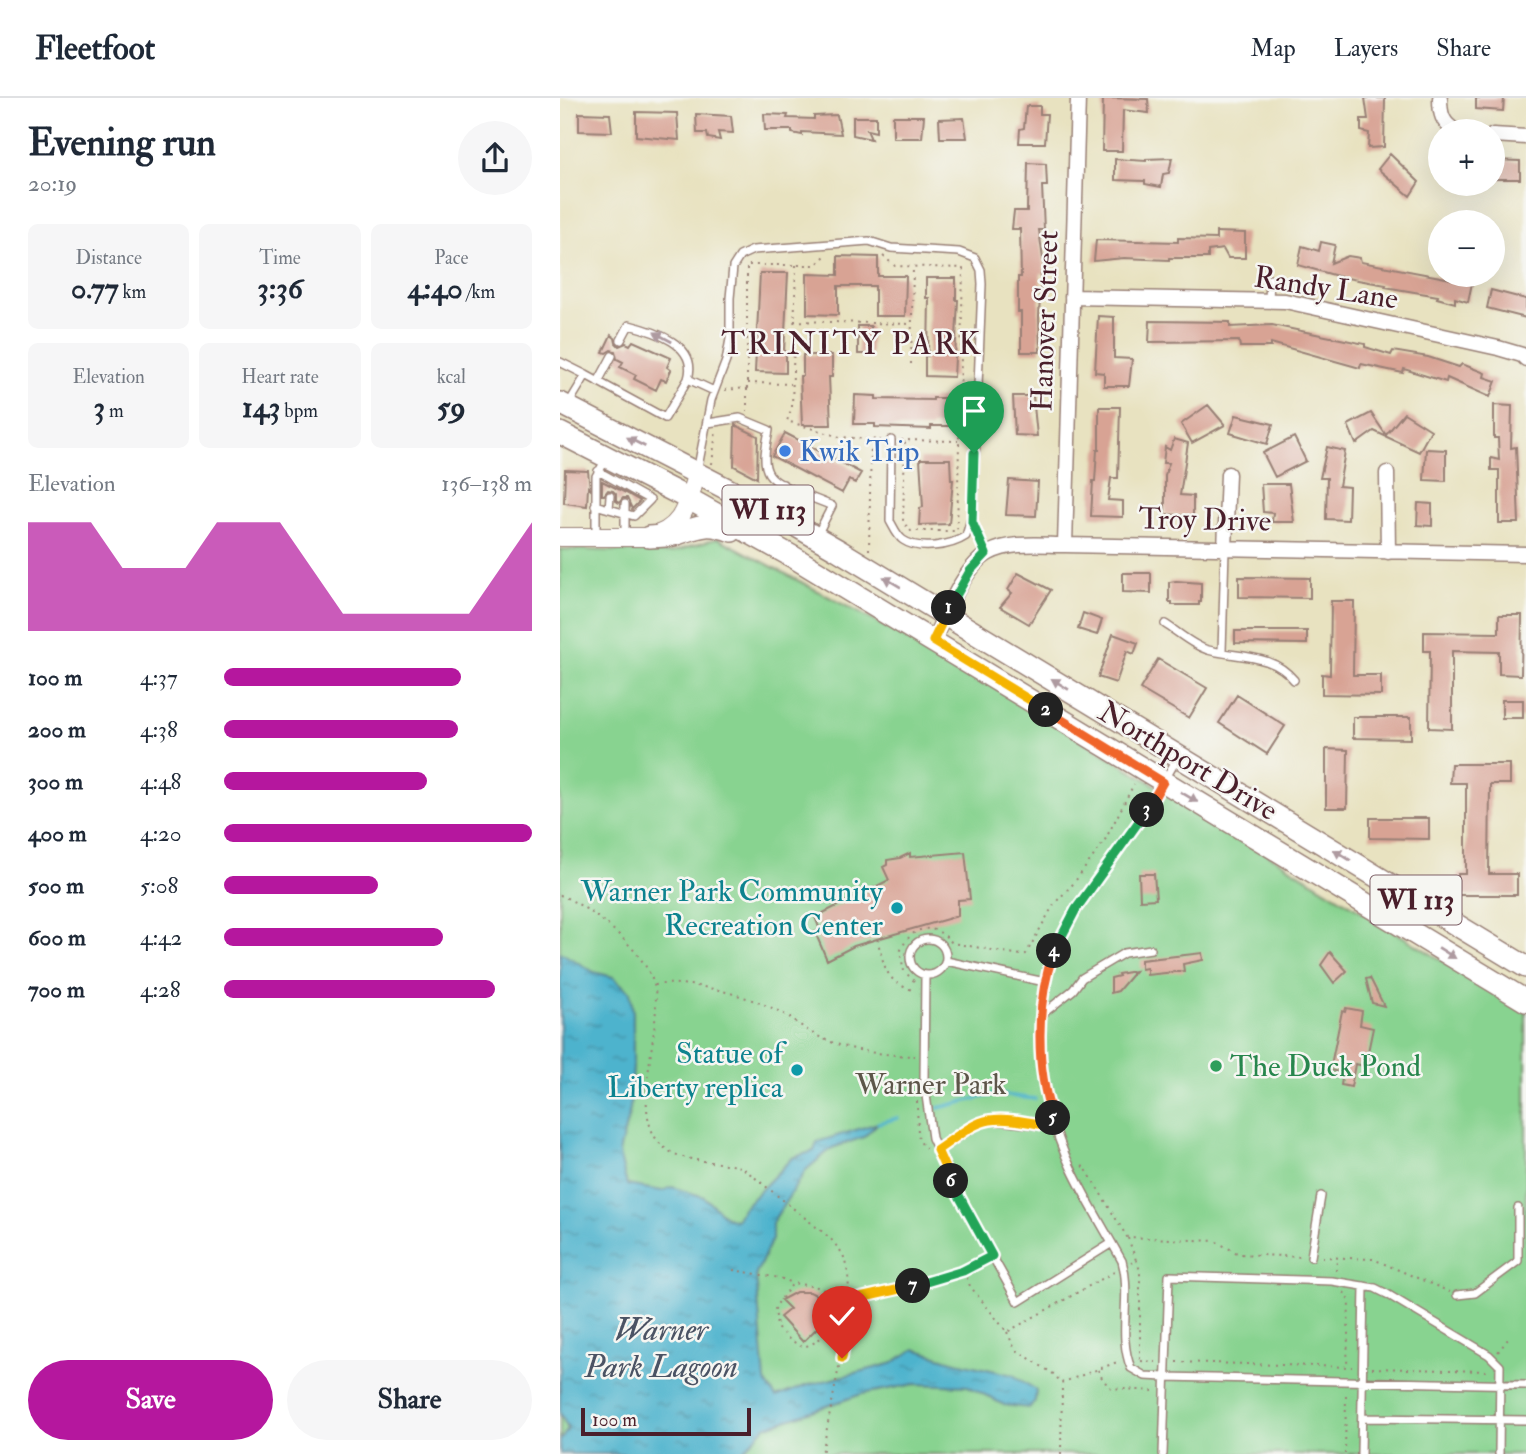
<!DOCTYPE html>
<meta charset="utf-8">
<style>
body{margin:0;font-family:"IM FELL Double Pica",serif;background:#f6f6f7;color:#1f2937;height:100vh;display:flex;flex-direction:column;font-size:26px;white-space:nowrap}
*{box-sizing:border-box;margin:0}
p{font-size:23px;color:#747a83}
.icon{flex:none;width:38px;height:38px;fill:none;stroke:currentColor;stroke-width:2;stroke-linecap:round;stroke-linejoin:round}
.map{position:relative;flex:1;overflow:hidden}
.details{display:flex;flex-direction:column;background:#fff;width:560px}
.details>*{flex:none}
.fabs{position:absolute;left:868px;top:21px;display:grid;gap:14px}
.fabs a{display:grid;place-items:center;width:77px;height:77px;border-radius:50%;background:#fff;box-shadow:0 7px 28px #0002;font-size:35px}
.scale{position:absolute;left:21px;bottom:18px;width:170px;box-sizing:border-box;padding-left:7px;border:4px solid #4a1f2b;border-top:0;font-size:19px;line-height:24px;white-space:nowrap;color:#4a1f2b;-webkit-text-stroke:5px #f6f6f2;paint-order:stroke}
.pin{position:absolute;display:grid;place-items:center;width:60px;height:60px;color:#fff;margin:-72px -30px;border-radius:50% 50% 50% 0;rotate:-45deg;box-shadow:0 0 7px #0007}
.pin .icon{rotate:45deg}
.km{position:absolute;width:35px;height:35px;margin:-18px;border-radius:50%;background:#222;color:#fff;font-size:19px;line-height:35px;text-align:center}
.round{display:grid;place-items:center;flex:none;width:74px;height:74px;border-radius:37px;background:#f6f6f7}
.head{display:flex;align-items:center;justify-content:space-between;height:119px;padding:0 28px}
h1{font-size:38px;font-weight:800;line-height:52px}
.stats{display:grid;grid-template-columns:repeat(3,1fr);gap:10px;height:119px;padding:7px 28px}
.stats div{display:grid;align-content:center;border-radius:10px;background:#f6f6f7;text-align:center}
.stats b{font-size:30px;font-weight:800}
.stats small{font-size:19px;font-weight:400}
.stats p{font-size:19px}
.chart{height:196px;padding:14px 28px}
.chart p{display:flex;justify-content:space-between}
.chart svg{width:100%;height:126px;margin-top:7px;fill:#b5179e;opacity:.7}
.button{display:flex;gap:14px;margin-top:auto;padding:14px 28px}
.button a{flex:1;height:80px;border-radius:42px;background:#b5179e;color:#fff;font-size:28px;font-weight:800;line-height:80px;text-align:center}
.button a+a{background:#f6f6f7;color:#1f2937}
ul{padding:0 28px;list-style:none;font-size:23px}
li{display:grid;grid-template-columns:112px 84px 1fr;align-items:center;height:52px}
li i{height:18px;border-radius:9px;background:#b5179e}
header{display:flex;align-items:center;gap:42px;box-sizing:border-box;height:98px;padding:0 35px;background:#fff;border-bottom:2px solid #e0e1e3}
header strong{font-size:33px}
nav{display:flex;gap:38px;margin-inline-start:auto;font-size:24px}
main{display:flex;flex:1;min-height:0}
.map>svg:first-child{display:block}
</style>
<header>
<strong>Fleetfoot</strong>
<nav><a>Map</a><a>Layers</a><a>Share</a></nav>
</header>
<main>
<section class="details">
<div class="head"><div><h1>Evening run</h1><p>20:19</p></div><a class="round"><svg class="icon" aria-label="share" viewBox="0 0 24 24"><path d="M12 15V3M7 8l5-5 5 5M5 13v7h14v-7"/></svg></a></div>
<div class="stats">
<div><p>Distance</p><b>0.77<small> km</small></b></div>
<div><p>Time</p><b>3:36</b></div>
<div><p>Pace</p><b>4:40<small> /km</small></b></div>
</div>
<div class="stats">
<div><p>Elevation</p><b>3<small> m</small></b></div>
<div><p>Heart rate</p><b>143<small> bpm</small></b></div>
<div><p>kcal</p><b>59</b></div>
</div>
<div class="chart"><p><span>Elevation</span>136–138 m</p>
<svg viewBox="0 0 160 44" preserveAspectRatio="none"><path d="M0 44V6L10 6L20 6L30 22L40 22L50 22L60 6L70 6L80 6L90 22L100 38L110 38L120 38L130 38L140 38L150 22L160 6V44z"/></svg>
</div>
<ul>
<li><b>100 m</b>4:37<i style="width:77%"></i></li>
<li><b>200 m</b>4:38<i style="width:76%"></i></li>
<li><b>300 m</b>4:48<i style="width:66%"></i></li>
<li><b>400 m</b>4:20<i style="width:100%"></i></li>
<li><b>500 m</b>5:08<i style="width:50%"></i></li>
<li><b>600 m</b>4:42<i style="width:71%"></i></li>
<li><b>700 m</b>4:28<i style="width:88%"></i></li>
</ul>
<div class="button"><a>Save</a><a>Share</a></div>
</section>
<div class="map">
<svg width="966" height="1356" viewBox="0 0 966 1356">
<defs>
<pattern id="water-ripples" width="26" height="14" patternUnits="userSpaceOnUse" patternTransform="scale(1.75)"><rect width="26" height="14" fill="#4eb3cd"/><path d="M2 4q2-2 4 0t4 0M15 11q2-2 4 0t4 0" fill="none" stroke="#4391a7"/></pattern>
</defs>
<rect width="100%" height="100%" fill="#f6f6f2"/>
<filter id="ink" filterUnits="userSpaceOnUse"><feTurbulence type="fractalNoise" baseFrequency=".0143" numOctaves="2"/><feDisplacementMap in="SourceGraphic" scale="14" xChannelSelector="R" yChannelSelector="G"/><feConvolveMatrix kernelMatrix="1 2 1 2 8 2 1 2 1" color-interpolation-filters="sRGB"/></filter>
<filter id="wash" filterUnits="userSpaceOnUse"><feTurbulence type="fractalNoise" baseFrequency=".00686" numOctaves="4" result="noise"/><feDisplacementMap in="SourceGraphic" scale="28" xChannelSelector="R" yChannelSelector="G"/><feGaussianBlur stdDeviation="1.57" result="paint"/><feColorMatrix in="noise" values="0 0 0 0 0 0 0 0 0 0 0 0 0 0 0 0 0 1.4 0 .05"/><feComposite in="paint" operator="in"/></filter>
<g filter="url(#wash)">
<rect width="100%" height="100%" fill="#e8e2c0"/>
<path fill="#88d390" stroke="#69795e" stroke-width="2" d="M158 440 407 572 966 914V1356H0V451L110 455Z"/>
<path fill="url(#water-ripples)" stroke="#4c697c" stroke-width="2" d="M0 854 34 874 53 879 70 894 73 914V970L70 1011 59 1055 67 1087 102 1093 112 1089 144 1099 166 1119 176 1122 183 1110 232 1060 254 1053 257 1044 318 1025 304 1039 272 1050 246 1072 212 1125V1141L196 1176 205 1283 216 1299 245 1288 330 1266 355 1251 392 1263 453 1277 476 1292 475 1303 469 1310 444 1307 408 1288 355 1286 302 1296 205 1329 180 1356H0V1343L8 1331 0 1315Z"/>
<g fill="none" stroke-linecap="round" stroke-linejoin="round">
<path stroke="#4eb3cd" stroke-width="3.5" d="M378 1010 436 996 475 1001
M318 1025 338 1020"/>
</g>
<g id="blocks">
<path fill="#d8a394" d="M543 0 588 1 589 15 563 12 562 53H542Z
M805 0H825L824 49 808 50 809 35 801 33V21H808Z
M916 0H944L943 13 916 11Z
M466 8H480V16H487L485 45H459L460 31 464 30Z
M76 14 117 15 119 42 76 38Z
M19 15 50 16 52 34 19 33Z
M136 16 171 18 173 35 158 34 160 42 148 40 147 35H137Z
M204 16 228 17 227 20 254 21V18L277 17 281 36 242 34V37L232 35V32H205Z
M333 18H364L362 40H333Z
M293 19H316V34L307 32 311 41 293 37Z
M404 20 407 40H380L379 21Z
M830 56 859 84 850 98 818 71Z
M612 60 609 75 603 76 601 89 585 86V83L555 82V61L586 63V61Z
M933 62 960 63V81H933Z
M468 65 486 66 487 88H482L484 132H479L485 176 481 175 479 219 480 254H461V214H458V179H461L460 131H452L454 113H467Z
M656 134 685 135V160H668L663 151 648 153V160H609V162L564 160 534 163 536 142 618 144V140L656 141Z
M761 144 775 147 771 165 788 158 800 160 801 164 912 185 908 204 895 200V205L877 200 878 198 825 189 826 187 781 179 738 167 742 148 759 153Z
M278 158 318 159V178H346L345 218H315V188H278V217L247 216V176L278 177Z
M200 175H228L224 254H226V275L195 274Z
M366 180H396V202H398L394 279 365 278V258H368L369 200H366Z
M931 192 966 201V220L927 210Z
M538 218 554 219V260L572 261 569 288H544V275L535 274Z
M590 223 670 224V229L712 227 805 246V249L831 257 833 253 868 259 899 269 902 266 925 275 924 279 936 283 930 299 887 280 886 284 844 271 843 275 801 266 800 270 711 245V249H680L679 243 589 244Z
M298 228H311V256H298Z
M51 237 55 240 56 245 59 248 66 245 70 247 73 243 111 260 107 269 111 272 106 283 101 281 96 292 74 281 76 277 60 269 63 264 57 261 55 253 51 252 46 255 43 254Z
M243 257H272V279H269L271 327H242L240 278H243Z
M295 297 316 298V301L373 302V300H394V328H371V331L315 329V326H294Z
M453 298H473L477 338 455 337Z
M648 307 665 327 632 345 621 326Z
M934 307 952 308 951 350 956 349 959 425H939V372H931V360L939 362 938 340H934Z
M539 309H560L558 380H551L548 402 563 403V419L531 418 533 383H535L537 352H539Z
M811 315 826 337 844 315 871 332 859 354 814 333 796 346 788 327Z
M676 317 713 326 707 346 670 335Z
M175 327 198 338 197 380 174 368Z
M225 335 301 375 295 385 289 382 282 395 212 358Z
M734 339 746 363 715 379 703 355Z
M614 341 628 345 620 397 633 398V418L605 416V377L609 365H603L605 349 610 352Z
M767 349 785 353 779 388 789 389 788 422 766 421 767 380H760Z
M866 351 886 352V383L864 382Z
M360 361H390L391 382H393L389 426 359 427 360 410 363 409Z
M5 372 28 373 30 391 28 389 27 408 4 405Z
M449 382 478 384 476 418 446 417Z
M42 383 66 395 80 403 72 411 67 400H63L59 405 56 403V396L53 393 48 392 44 397H42Z
M701 386H729L734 424H712L713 415 703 414Z
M858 405 872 406V428L857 427Z
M458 475 491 492 469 526 440 509 452 495 448 492Z
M563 475H591V495L563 494Z
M679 479 750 480V500L679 499Z
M616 483 641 485V504H639V507H612V504H609V484Z
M771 503H794L793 577H821V597L762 596V576L770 577Z
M523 515 542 522 537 537 518 531Z
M939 517H962L961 577 939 576V554L892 553V631L869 630 870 553H864V534L939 535Z
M675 533H747V546L675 545Z
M553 536 578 545 574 556 567 553 556 585 538 579Z
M598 561 647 590 629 620 580 591Z
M677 597 725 628 707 656 659 625Z
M942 602H963V620H942Z
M793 619H851V641L793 640Z
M766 651 788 652 787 710H766Z
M891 666H950V686H930L929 776H957V797H898V776H906V685H890Z
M810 720H869V741L810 740Z
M405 754 410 801 398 802V818L317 841 294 848 267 862 255 834 260 832 255 819 329 782 323 769 327 767V762L340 760 350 755V759Z
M579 776H594L596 801 580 802Z
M770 854 787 873 774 885 761 867Z
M642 855 643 862 623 866 624 873 587 877V870L581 871V862Z
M575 873 558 893 551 895V880L559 878 558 876Z
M810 880 824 908 812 905 806 881Z
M786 910 802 913 800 927 813 930 805 968 795 966 791 989 781 987 783 975 770 972 782 913 785 914Z
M236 1194H250L260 1199 264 1205 257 1211 266 1221 243 1244 220 1219 230 1211 221 1202Z"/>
</g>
</g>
<g filter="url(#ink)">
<use href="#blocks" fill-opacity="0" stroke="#998076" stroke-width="2"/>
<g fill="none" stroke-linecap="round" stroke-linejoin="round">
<defs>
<path id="service" d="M709 202 710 181
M61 242 69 227C93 233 139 246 128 281
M0 264 26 277
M38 284 52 258
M9 305 26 277 105 320 128 281 154 293
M148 325 180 320 209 332C207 345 201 364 209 376 217 389 257 401 272 408L256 439
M137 374 151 302 166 263 170 241V200L173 169 180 158 193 152 309 143 331 150 399 154 415 160 421 172 422 186 413 414 406 438C391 448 359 453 343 442 337 438 334 430 330 423L331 342
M65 406V438
M35 407 74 418 90 402 38 373
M211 409 223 386
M49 411 50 398
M412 425 427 456
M36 439V378L47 360
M605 526C618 534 633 548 648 552 679 560 712 555 734 582
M662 553 665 452
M617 661C603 684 591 708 575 729 551 764 523 797 503 834 465 901 479 1003 511 1070 526 1102 545 1132 562 1163 572 1197 557 1237 571 1270L585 1278 605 1279 966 1287
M350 859a18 18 0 1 1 36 0a18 18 0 1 1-36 0Z
M386 863 485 884
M365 877 364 983 372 1040 397 1095 458 1204 552 1145
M480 918 513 892 522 880 564 855 591 851
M377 1052 416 1027 429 1022 496 1029
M751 1159 761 1098
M897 1197 915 1195 958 1163V1110
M802 1320 966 1322
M603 1356 609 1178 772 1183 815 1190 827 1196 929 1257 940 1268 939 1356
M801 1356 804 1188"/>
<path id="minor" d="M880 0C880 16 882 25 896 33
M933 37 966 39
M512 199 725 203 938 250 962 257 966 261
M827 375 828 454
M505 447 518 0
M665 451 668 376
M373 543C385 518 404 468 429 455 451 443 481 447 505 447L966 456"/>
<path id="tertiary" d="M0 439H89C124 432 127 405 137 375"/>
<path id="primary" d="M0 305 210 413 278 452 966 869
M0 335 129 401 235 460 966 903
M89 439C98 438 109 439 117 436 141 428 147 424 172 433"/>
</defs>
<use href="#service" stroke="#998076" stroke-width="10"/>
<use href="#minor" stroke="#998076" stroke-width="17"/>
<use href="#tertiary" stroke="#998076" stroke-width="20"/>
<use href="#primary" stroke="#998076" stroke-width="24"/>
<path stroke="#998076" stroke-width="2" stroke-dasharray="2 5" stroke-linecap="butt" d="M323 158 335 168 403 170 397 433H351L343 424 345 342
M236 167 232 309 227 323 280 339 321 342
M234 223 351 226
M351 266 353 169
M188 285 231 286
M187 291V313
M165 292 187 290V167H256L267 156
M341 342 398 343
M152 366 156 333
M309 452 311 342
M0 797C32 810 85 852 94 887 105 932 64 1020 106 1051 128 1066 158 1062 183 1070L270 1140 283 1156 288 1175 290 1212 262 1356
M317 841C325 868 324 885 356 893
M354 883 344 873 340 854C351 827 374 823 392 845L461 857 466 856 494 806 513 786 544 744 574 686
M95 887C128 881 191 898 220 914 233 920 243 931 256 937 285 953 323 957 355 958
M357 1003 358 1038 363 1049 366 1050
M522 1069 524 1068 567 1139 655 1143 679 1156 742 1159
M568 1140 576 1162 571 1165
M762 1159 813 1161 890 1194
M576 1162 580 1172V1263
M173 1172 220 1180 233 1185
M404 1173 410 1188 447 1234 554 1174
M776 1173 777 1162
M784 1194 789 1203 787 1268
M273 1195C276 1220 269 1242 243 1249L230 1242 217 1230 215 1209 233 1185 257 1189 291 1202 389 1178 425 1161
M447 1234 455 1251 495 1277 501 1285 560 1263
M938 1254 948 1241
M581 1263 596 1264
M616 1264 792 1269
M812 1270 925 1273 927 1270
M538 1272 543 1282 551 1290 593 1293
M501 1356 502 1286
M785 1356 786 1298"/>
<use href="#service" stroke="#fff" stroke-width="7"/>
<use href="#minor" stroke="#fff" stroke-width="14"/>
<use href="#tertiary" stroke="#fff" stroke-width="18"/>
<use href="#primary" stroke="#fff" stroke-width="21"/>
</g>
<defs><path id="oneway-solid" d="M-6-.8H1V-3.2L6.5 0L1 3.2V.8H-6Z" transform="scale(1.75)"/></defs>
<g fill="#ae9aa0">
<use href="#oneway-solid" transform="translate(103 239) rotate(-151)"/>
<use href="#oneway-solid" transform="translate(76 344) rotate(-153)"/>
<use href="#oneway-solid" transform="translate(332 484) rotate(-149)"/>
<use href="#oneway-solid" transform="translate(500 586) rotate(-148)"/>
<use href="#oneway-solid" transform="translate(629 699) rotate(31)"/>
<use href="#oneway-solid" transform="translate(782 757) rotate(-148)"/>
<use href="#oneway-solid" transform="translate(887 855) rotate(32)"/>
</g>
</g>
<g fill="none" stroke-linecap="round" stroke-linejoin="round" filter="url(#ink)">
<defs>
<path id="split-1" d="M389 510 410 473 426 456 412 424 414 355"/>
<path id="split-2" d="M389 510 373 543 486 612"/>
<path id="split-3" d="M486 612 603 684 587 712"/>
<path id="split-4" d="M494 853 516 811 587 712"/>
<path id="split-5" d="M493 1020C475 969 476 904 494 853"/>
<path id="split-6" d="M391 1083 377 1052C393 1042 411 1025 430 1022 450 1019 475 1026 496 1029L493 1020"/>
<path id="split-7" d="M353 1188 403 1173 432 1158 391 1083"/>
<path id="split-8" d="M282 1260 291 1202 353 1188"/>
</defs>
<use href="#split-1" stroke="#fff" stroke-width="14"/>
<use href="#split-2" stroke="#fff" stroke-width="14"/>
<use href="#split-3" stroke="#fff" stroke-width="14"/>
<use href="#split-4" stroke="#fff" stroke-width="14"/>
<use href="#split-5" stroke="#fff" stroke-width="14"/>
<use href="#split-6" stroke="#fff" stroke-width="14"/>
<use href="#split-7" stroke="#fff" stroke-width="14"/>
<use href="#split-8" stroke="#fff" stroke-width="14"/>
<use href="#split-1" stroke="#22a559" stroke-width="9"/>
<use href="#split-2" stroke="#f5b400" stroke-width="9"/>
<use href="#split-3" stroke="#f0652b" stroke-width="9"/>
<use href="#split-4" stroke="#22a559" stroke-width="9"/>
<use href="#split-5" stroke="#f0652b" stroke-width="9"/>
<use href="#split-6" stroke="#f5b400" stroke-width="9"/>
<use href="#split-7" stroke="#22a559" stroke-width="9"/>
<use href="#split-8" stroke="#f5b400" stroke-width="9"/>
</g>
<circle fill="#3f7fe0" stroke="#f6f6f2" stroke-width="2.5" cx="225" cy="353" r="7"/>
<g fill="#0f9aa8" stroke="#f6f6f2" stroke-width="2.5">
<circle cx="337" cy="810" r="7"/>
<circle cx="237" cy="972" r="7"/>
</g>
<circle fill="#2e9e5b" stroke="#f6f6f2" stroke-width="2.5" cx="656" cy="968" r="7"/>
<g text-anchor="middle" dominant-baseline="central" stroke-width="5" stroke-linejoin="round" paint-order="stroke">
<g fill="#f6f6f2" stroke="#7e6067" stroke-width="2">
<rect x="162.5" y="387.5" width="91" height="49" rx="5"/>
<rect x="810.5" y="777.5" width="91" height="49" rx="5"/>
</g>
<g font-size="28" font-weight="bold" fill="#4a1f2b">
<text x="208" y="412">WI 113</text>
<text x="856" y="802">WI 113</text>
</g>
<g font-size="30" fill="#4a1f2b" stroke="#f6f6f2">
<text transform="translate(766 190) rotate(9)">Randy Lane</text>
<text transform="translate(485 223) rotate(-88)">Hanover Street</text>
<text transform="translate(645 422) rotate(1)">Troy Drive</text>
<text transform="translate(628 663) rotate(31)">Northport Drive</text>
</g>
<g font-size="30" fill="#366cbe" stroke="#f6f6f2" text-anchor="start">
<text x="239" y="353">Kwik Trip</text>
</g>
<g font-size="30" fill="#0d838f" stroke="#f6f6f2" text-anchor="end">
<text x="323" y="793">Warner Park Community<tspan x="323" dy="34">Recreation Center</tspan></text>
<text x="223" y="955">Statue of<tspan x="223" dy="34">Liberty replica</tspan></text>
</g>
<g font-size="30" fill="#27864d" stroke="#f6f6f2" text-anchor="start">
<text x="670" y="968">The Duck Pond</text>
</g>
<g font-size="30" fill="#5d5549" stroke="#f6f6f2">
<text x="371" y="986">Warner Park</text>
</g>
<g font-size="32" letter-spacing="2" fill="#4a1f2b" stroke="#f6f6f2">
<text x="292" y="246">TRINITY PARK</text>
</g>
<g font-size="32" font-style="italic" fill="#4b5364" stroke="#f6f6f2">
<text x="101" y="1232">Warner<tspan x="101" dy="37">Park Lagoon</tspan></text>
</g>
</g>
</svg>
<div class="fabs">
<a>+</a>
<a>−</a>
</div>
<div class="scale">100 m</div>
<div class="pin" style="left:414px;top:355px;background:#1e9e55"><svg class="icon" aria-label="arrive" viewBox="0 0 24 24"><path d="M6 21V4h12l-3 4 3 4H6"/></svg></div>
<div class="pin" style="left:282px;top:1260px;background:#d93025"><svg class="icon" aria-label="check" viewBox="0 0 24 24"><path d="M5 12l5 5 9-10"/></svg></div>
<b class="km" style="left:389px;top:510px">1</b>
<b class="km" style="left:486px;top:612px">2</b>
<b class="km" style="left:587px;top:712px">3</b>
<b class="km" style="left:494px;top:853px">4</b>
<b class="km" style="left:493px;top:1020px">5</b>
<b class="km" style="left:391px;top:1083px">6</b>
<b class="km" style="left:353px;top:1188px">7</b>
</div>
</main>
